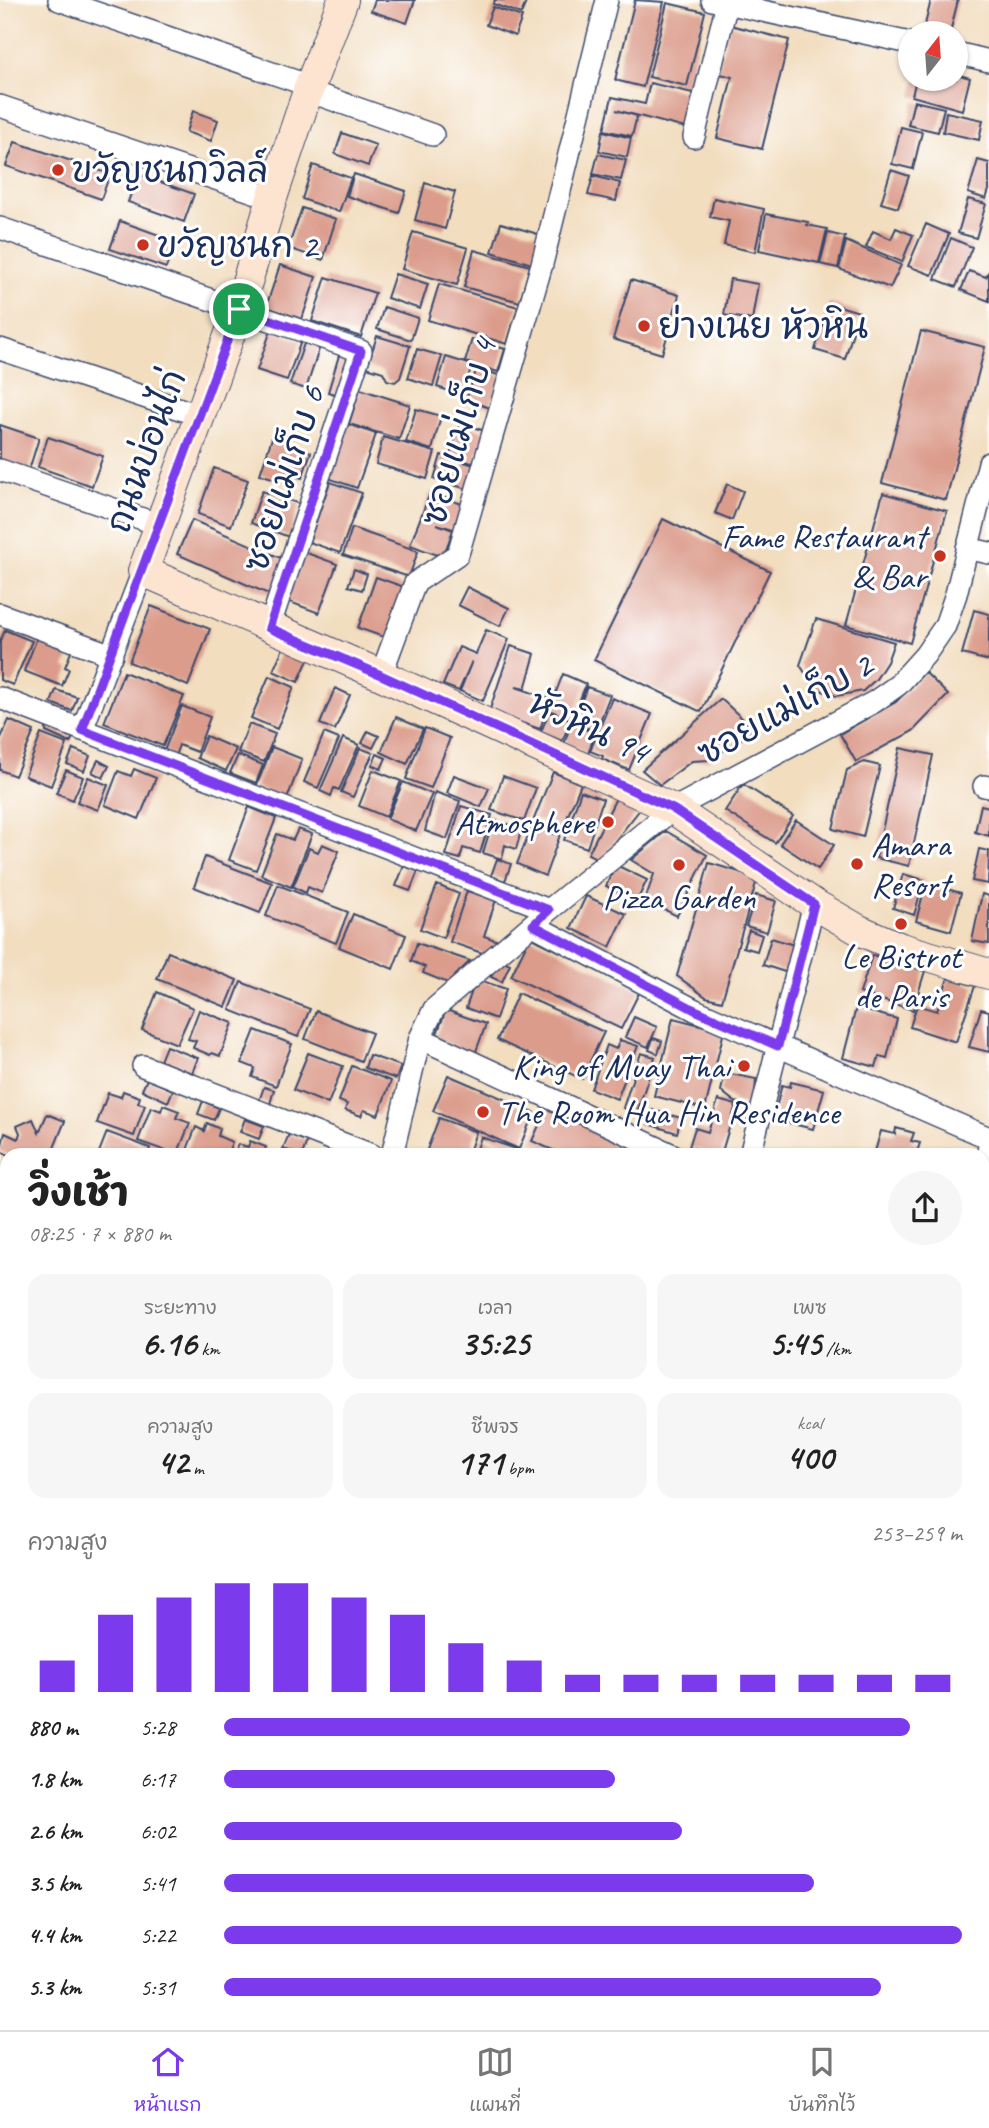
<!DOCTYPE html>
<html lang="th">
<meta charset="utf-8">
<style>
body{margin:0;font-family:Caveat,"Playpen Sans Thai",sans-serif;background:#f6f6f6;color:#222;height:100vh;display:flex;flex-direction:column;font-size:26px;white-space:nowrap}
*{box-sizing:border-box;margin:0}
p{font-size:23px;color:#767676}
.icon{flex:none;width:38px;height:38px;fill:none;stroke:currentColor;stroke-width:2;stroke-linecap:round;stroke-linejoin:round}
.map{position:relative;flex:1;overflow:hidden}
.details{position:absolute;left:0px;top:1148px;width:990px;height:882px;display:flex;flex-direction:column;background:#fff;border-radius:21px 21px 0 0;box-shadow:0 2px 5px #0004}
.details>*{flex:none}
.needle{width:46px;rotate:17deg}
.tools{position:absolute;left:898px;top:21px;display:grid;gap:14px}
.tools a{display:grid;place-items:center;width:70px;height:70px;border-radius:50%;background:#fff;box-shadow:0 2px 5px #0004;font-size:35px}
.pin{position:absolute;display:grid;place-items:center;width:60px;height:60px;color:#fff;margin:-30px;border:4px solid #fff;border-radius:50%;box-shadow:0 2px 7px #0007}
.round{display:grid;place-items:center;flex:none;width:74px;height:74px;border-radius:37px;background:#f6f6f6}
.overview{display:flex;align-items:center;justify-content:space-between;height:119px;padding:0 28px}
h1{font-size:38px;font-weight:800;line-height:52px}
.figures{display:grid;grid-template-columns:repeat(3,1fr);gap:10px;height:119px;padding:7px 28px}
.figures div{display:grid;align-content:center;border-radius:18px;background:#f6f6f6;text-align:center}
.figures b{font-size:35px;font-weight:800}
.figures small{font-size:19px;font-weight:400}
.figures p{font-size:19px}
.chart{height:196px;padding:14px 28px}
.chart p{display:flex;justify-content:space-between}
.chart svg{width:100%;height:126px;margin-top:7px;stroke:#7c3aed;stroke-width:6}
ul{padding:0 28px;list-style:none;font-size:23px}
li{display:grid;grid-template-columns:112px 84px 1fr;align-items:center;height:52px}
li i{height:18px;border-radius:9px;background:#7c3aed}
.tabs{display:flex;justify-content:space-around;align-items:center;height:98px;border-top:2px solid #e0e0e0;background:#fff;font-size:19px;color:#767676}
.tabs a{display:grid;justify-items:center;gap:4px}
.tabs .current{color:#7c3aed}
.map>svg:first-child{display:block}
</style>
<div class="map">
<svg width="989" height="2030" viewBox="0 0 989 2030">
<rect width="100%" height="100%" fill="#fff"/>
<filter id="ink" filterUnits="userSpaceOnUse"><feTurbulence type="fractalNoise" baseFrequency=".0143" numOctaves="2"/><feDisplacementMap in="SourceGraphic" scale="14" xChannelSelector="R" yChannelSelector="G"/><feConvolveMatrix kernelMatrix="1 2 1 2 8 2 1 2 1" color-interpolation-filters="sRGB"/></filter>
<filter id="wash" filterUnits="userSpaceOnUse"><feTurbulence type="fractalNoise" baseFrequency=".00686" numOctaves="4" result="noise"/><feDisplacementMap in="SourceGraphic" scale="28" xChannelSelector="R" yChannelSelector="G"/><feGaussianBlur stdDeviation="1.57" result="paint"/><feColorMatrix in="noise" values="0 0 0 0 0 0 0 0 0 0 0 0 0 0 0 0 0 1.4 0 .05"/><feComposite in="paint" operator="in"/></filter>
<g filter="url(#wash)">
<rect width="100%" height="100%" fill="#f2ddbf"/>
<g id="blocks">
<path fill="#db9c8c" d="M375 0H415L407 23 371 11Z
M495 0H527L521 14 493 4Z
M635 0 664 2 643 87 615 80Z
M931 0H958L950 33H923Z
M667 3 705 12 687 86 649 77Z
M493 7 522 17 515 36 486 25Z
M730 25 789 40 762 149 717 138 732 77 717 73Z
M956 74 970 78 962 110 912 96 916 79H956Z
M650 83 697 94 689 129 616 110 637 116 632 136 604 130 612 97 645 104Z
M914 101 944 108 938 132 908 125Z
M193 111 218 120 211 141 186 132Z
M946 112 983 120 979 140 943 132Z
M901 127 922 132 913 169 892 164Z
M603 131 631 138 627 157 599 151Z
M342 133 376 145 368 166 335 154Z
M15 142 110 174 101 199 6 166Z
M598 154 626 160 621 180 593 174Z
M978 160 989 163V190L986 199 968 193Z
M313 165 351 178 339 212 302 199Z
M891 170 909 176 898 208 881 203Z
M138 174 194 194 184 222 128 202Z
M354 174 406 191 399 213 347 196Z
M593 176 620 183 616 201 588 195Z
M425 183 455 192 445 229 415 220Z
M714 198 764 209 755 252 724 245 729 221 710 217Z
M968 199 986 204 976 238 958 233Z
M302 208 336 219 323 260 288 248Z
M766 214 808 222 807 225 827 229 819 263 759 250Z
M120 221 176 241 166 268 110 249Z
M501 223 541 235 532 264 492 252Z
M926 224 949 234 932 275 908 266Z
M896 228 913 235 902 262 866 247 873 231 891 239Z
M413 232 468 248 457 285 402 269Z
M828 233 845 237 838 268 820 264Z
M951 238 972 247 956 287 935 279Z
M846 241 901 265 890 288 839 269Z
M474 250 530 266 520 302 464 287Z
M280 265 316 277 302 319 266 307Z
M969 271 986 277 989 271V301L961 290Z
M395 274 428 284 420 309 387 298Z
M326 277 375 293 361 337 312 321Z
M730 279 758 284 752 320 724 315Z
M631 280 679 295 662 354 613 339Z
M439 284 518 307 507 344 428 320Z
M829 303 859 312 845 359 815 350Z
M384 307 418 318 411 340 377 329Z
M271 330 301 341 287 380 257 370Z
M921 331 985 347 946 500 882 483Z
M307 335 322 340 306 389 290 384Z
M377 336 410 346 400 378 395 382 387 380 383 372 367 367Z
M472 339 505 349 498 372 465 362Z
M417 349 442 356 433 386 408 378Z
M340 352 353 356 341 396 328 392Z
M446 357 472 365 462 395 437 387Z
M477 368 501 376 490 408 466 400Z
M360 389 410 405 399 439 349 424Z
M416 409 441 416 432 450 406 442Z
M345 423 376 434 357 488 325 477Z
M460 423 485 431 474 464 450 455Z
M0 425 39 438 29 470 0 461Z
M48 437 103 456 92 486 38 467Z
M383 437 435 452 427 479 376 464Z
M272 438 311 452 302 478 284 472 281 481 260 474Z
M441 455 474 465 467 489 434 479Z
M214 468 248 480 231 526 198 514Z
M330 482 362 493 340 553 309 542Z
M727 484 743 491 732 520 715 513Z
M262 491 300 504 289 537 251 523Z
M430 493 465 505 456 530 437 524 453 530 443 557 410 545Z
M883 493 947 511 910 643 846 625Z
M663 519 770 571 701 712 594 660Z
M192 520 288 561 273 596 177 554Z
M352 528 418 551 409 577 343 555Z
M304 552 337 564 319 613 287 601Z
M354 569 367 574 362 590 348 586Z
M376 577 407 588 389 639 358 628Z
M467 587 509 608 500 626 458 605Z
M151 606 210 629 188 686 129 662Z
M974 610 989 614V661L962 654Z
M816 619 894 642 887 662 876 679 863 691 836 696 815 688 800 665Z
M5 630 32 641 13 685 0 680V641Z
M486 630 509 639 483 701 460 691 472 661 459 691 443 685 459 647 476 654Z
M37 638 71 652 65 667 69 669 62 686 24 671Z
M284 646 309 658 298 682 273 671Z
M511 646 535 654 525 689 516 687 550 699 540 729 489 712Z
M124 672 184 696 163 746 104 723Z
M925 672 948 695 913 731 856 762 840 734 896 702Z
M563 674 586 684 572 720 549 710Z
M269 676 294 687 277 729 251 718Z
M587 687 610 695 596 731 573 723Z
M335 688 350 695 335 730 320 724Z
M56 690 77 697 72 711 51 703Z
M612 698 652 714 629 770 602 759 603 756 590 751Z
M721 699 755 730 709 760 692 761 660 785 642 770Z
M182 706 210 717 197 752 179 745 175 756 164 751Z
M549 712 571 721 562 741 541 732Z
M396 717 423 729 407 764 381 752Z
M9 720 34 731 15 776 0 770V740Z
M249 724 275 734 264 762 238 752Z
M571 724 595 733 588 754 564 744Z
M46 725 73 737 70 743 46 732Z
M425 728 450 738 431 788 406 779Z
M368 731 379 736 373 748 362 743Z
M324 733 339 739 318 788 304 782Z
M41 734 67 744 51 786 25 776Z
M206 736 236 749 226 771 197 758Z
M343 738 359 745 339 790 334 788 331 796 320 791Z
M272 747 302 759 287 799 256 787Z
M360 748 373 753 353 797 341 792Z
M900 748 933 755 909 866 876 858Z
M73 749 90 756 84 771 67 764Z
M377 754 386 758 381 769 372 765Z
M238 755 263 765 256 783 230 773Z
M98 760 109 766 103 778 92 772Z
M864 762 880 766 863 837 833 829 847 770Z
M134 769 156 778 139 819 105 805 118 771 131 776Z
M66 770 83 777 73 800 56 793Z
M373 770 401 781 386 817 359 806Z
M553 772 581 784 562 830 534 819Z
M454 775 489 788 481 807 447 793Z
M503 776 536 788 524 821 491 810Z
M88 777 108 785 98 810 77 802Z
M403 782 432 794 416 831 387 819Z
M743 784 793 816 775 843 725 811Z
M581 791 603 799 587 848 564 840Z
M435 792 460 801 447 839 425 831Z
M619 792 645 803 600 860 588 854Z
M981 805 989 807V836L975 832Z
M461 806 492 815 480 853 463 848 460 859 446 855Z
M249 807 276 818 256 870 229 860Z
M493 820 522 828 516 849 505 845 502 859 483 853Z
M796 820 834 845 818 869 780 844Z
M531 828 560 835 545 876 517 864Z
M298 829 312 834 291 887 261 875 277 834 293 840Z
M666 831 707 855 677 916 645 900 654 874 631 860Z
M322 844 339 851 322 893 308 887 306 893 293 887 309 848 318 852Z
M979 849 989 851 988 884 972 881Z
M205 857 272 883 260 913 194 887Z
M497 859 511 864 505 881 491 876Z
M709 863 743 873 756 883 722 1001 706 997 677 976Z
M616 865 647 880 637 901 606 886Z
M404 866 418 871 410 891 396 886Z
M903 874 924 880 914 915 893 908Z
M926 883 961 893 951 931 916 921Z
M278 885 348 912 336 943 266 916Z
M437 885 459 894 443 938 420 929Z
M467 891 496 900 484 936 498 941 485 954 450 942Z
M982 894 989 896V944L972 941Z
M756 895 776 901 767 932 746 926Z
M586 896 626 914 610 947 571 928Z
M353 914 406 935 393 969 339 947Z
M749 930 762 935 757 951 743 947Z
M530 937 640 991 621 1029 511 976Z
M771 938 797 946 788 973 763 965Z
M417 943 470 961 448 983 423 973 425 967 411 961Z
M168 952 237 980 226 1007 157 979Z
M872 955 925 971 913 1010 860 993Z
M499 959 510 964 502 982 491 977Z
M948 978 975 986 956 1042 910 1027 917 1005 937 1011Z
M476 979 506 989 496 1019 466 1008Z
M241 982 310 1009 298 1037 230 1010Z
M157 992 193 1008 177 1044 142 1030Z
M518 993 604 1032 582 1079 497 1040Z
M856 1008 897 1019 887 1058 879 1056 876 1067 843 1058Z
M981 1009 989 1011V1052L969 1047Z
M199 1010 233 1023 220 1056 212 1053 210 1055 193 1048 196 1041 188 1039Z
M446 1010 486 1024 475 1054 435 1039Z
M316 1011 372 1033 361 1061 305 1039Z
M634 1017 657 1027 648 1047 625 1037Z
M673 1018 724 1031 705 1109 654 1096Z
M255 1030 292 1044 276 1086 252 1077 255 1068 242 1063Z
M653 1038 662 1041 658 1054 649 1050Z
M620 1040 638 1046 617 1099 591 1089 607 1045 616 1049Z
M166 1046 198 1058 192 1073 160 1061Z
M308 1053 343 1066 328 1104 293 1090Z
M641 1053 655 1057 637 1113 623 1108Z
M369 1055 401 1066 396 1079 365 1068Z
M352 1066 391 1081 378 1115 364 1110 361 1116 345 1110 347 1104 339 1101Z
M725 1073 756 1079 754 1107 735 1102 721 1091Z
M448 1075 534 1112 519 1149 433 1111Z
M147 1079 173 1090 168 1102 142 1090Z
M791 1082 824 1090 813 1129 773 1119 782 1085 790 1087Z
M264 1087 274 1090 270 1104 259 1101Z
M123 1091 140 1097 138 1103 145 1105 134 1136 97 1123 108 1093 121 1097Z
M552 1096 644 1137 636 1155H564L532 1141Z
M718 1100 736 1105 721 1155 689 1147 695 1128 708 1132Z
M203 1101 219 1108 214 1120 198 1114Z
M163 1105 179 1111 176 1118 190 1123 177 1155 138 1141 151 1107 161 1111Z
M652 1110 681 1118 677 1133 648 1124Z
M47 1114 65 1121 54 1148 37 1155H9L0 1151 5 1133 18 1139 20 1133 17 1126 33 1119 39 1133Z
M439 1118 476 1132 468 1155H425Z
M245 1119 264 1126 259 1139 240 1132Z
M207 1123 220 1129 218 1136 232 1142 227 1155H185L196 1127 204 1131Z
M896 1128 914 1133 911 1141 920 1143 916 1155H874L881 1131 895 1134Z
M107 1132 150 1148 148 1155H98Z
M289 1134 307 1141 302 1155 283 1149Z
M481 1137 519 1150 517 1155H475Z
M250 1141 266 1147 263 1155H234L238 1144 248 1147Z
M984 1255 989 1256V1302L984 1300Z
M984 1357 989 1358 987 1366 989 1367 987 1407 984 1406Z
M984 1487 989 1488V1537H984Z
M984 1541H989V1594L984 1593Z
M984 1631H989V1659H984Z
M4 1668 7 1669V1705L0 1703V1683Z
M984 1726H989V1763L984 1762Z
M0 1782 7 1785V1819L0 1817Z
M984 1803H989V1841L984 1840Z
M984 1850H989V1884H984Z
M984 1889H989V1926L984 1925Z
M984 2011 989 2012V2030H971L972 2023H984Z
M435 2023 459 2025V2023H478L476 2030H434Z
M513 2023H557L555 2030H512Z
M562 2023H623V2030H562Z
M885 2023H920L919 2030H884Z"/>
</g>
</g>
<g filter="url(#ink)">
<use href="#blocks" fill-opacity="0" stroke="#3b496d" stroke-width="2"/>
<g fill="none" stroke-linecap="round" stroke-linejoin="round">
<defs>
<path id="street" d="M59 0 310 86
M712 0 910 43
M956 53 989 61
M308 91 433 135
M0 106 272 198
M694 137 727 3
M0 228 361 351 269 628
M0 349 201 416
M0 470 160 525
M967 548 989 553
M0 614 112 655
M381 675 415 583 458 554 542 264 607 0
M0 698 549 910
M82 730 143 571
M984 786 989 787
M533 925 695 1010 989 1138
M420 1038 673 1155
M143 1066 372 1155
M392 1155 420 1038 434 1009 549 910 673 809 874 702 898 685 925 655 945 626 956 594 989 463
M750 1155 814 904
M984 1168 989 1147
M984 1245 989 1248
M0 1273 7 1275
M984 1332 989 1334
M984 1477H989
M984 1604H989
M0 1615 7 1584
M0 1724 7 1726
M7 1890V1889
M984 1950 989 1951
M243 2023 281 2030
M493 2023V2030"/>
<path id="secondary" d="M343 0 308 91 272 198 239 309 143 571 381 675 673 809 814 904 859 930 901 948 989 974"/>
</defs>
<use href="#street" stroke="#3b496d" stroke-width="24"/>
<use href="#secondary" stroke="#3b496d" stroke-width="32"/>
<use href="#street" stroke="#fff" stroke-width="21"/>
<use href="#secondary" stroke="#fde4d1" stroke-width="30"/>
</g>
</g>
<g fill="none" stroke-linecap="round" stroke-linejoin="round" filter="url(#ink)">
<defs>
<path id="route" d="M239 309 361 351 269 628 381 675 673 809 814 904 778 1046 695 1010 533 925 549 910 82 730Z"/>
</defs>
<use href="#route" stroke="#fff" stroke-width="14"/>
<use href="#route" stroke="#7c3aed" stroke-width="9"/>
</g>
<g fill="#c8321e" stroke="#fff" stroke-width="2.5">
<circle cx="58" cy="170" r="7"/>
<circle cx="143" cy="245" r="7"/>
<circle cx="644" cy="326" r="7"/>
<circle cx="940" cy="556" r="7"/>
<circle cx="608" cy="822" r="7"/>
<circle cx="857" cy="864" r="7"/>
<circle cx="679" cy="865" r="7"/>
<circle cx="901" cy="924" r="7"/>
<circle cx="744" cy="1066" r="7"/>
<circle cx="483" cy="1112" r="7"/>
</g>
<g text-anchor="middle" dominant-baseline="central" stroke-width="6" stroke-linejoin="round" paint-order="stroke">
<g font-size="35" fill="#1b2f5e" stroke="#fff" text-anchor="start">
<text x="72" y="170">ขวัญชนกวิลล์</text>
<text x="157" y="245">ขวัญชนก 2</text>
<text x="658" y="326">ย่างเนย หัวหิน</text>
<text x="926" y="536" text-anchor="end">Fame Restaurant<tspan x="926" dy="40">&amp; Bar</tspan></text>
<text x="594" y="822" text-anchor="end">Atmosphere</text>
<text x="871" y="844">Amara<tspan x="871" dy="40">Resort</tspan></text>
<text x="679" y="897" text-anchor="middle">Pizza Garden</text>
<text x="901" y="956" text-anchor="middle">Le Bistrot<tspan x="901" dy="40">de Paris</tspan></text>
<text x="730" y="1066" text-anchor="end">King of Muay Thai</text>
<text x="497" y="1112">The Room Hua Hin Residence</text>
</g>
<g font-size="35" fill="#1b2f5e" stroke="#fff">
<text transform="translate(459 432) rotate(-74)">ซอยแม่เก็บ 4</text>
<text transform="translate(146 451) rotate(-70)">ถนนบ่อนไก่</text>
<text transform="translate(284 479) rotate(-72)">ซอยแม่เก็บ 6</text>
<text transform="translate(785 709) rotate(-29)">ซอยแม่เก็บ 2</text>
<text transform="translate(589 727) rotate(25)">หัวหิน 94</text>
</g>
</g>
</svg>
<div class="tools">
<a><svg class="needle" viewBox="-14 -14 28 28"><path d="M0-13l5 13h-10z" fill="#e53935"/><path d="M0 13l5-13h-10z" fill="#767676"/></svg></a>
</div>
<div class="pin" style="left:239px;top:309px;background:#1e9e55"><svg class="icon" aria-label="arrive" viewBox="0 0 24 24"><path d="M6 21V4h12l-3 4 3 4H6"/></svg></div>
<section class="details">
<div class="overview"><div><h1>วิ่งเช้า</h1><p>08:25 · 7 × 880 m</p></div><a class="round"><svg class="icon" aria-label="share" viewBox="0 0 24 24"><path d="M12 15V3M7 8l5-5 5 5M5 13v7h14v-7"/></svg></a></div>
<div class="figures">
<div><p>ระยะทาง</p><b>6.16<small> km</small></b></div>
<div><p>เวลา</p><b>35:25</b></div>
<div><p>เพซ</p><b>5:45<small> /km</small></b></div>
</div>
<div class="figures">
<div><p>ความสูง</p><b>42<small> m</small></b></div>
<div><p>ชีพจร</p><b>171<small> bpm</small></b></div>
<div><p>kcal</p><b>400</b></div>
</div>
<div class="chart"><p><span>ความสูง</span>253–259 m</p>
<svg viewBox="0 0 160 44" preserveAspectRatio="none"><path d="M5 44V33M15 44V17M25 44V11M35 44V6M45 44V6M55 44V11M65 44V17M75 44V27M85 44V33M95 44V38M105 44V38M115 44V38M125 44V38M135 44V38M145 44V38M155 44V38"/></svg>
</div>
<ul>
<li><b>880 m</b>5:28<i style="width:93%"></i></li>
<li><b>1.8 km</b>6:17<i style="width:53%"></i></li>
<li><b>2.6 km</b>6:02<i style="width:62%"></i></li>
<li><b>3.5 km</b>5:41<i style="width:80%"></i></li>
<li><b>4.4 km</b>5:22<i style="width:100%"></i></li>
<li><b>5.3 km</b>5:31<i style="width:89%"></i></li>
</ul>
</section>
</div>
<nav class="tabs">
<a class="current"><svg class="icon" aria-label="home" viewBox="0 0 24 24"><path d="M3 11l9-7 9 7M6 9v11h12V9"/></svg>หน้าแรก</a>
<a><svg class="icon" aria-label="map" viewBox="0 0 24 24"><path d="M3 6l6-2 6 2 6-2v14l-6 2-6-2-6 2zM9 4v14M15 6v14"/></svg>แผนที่</a>
<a><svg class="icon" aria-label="saved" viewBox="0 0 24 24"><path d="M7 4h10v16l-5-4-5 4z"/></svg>บันทึกไว้</a>
</nav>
